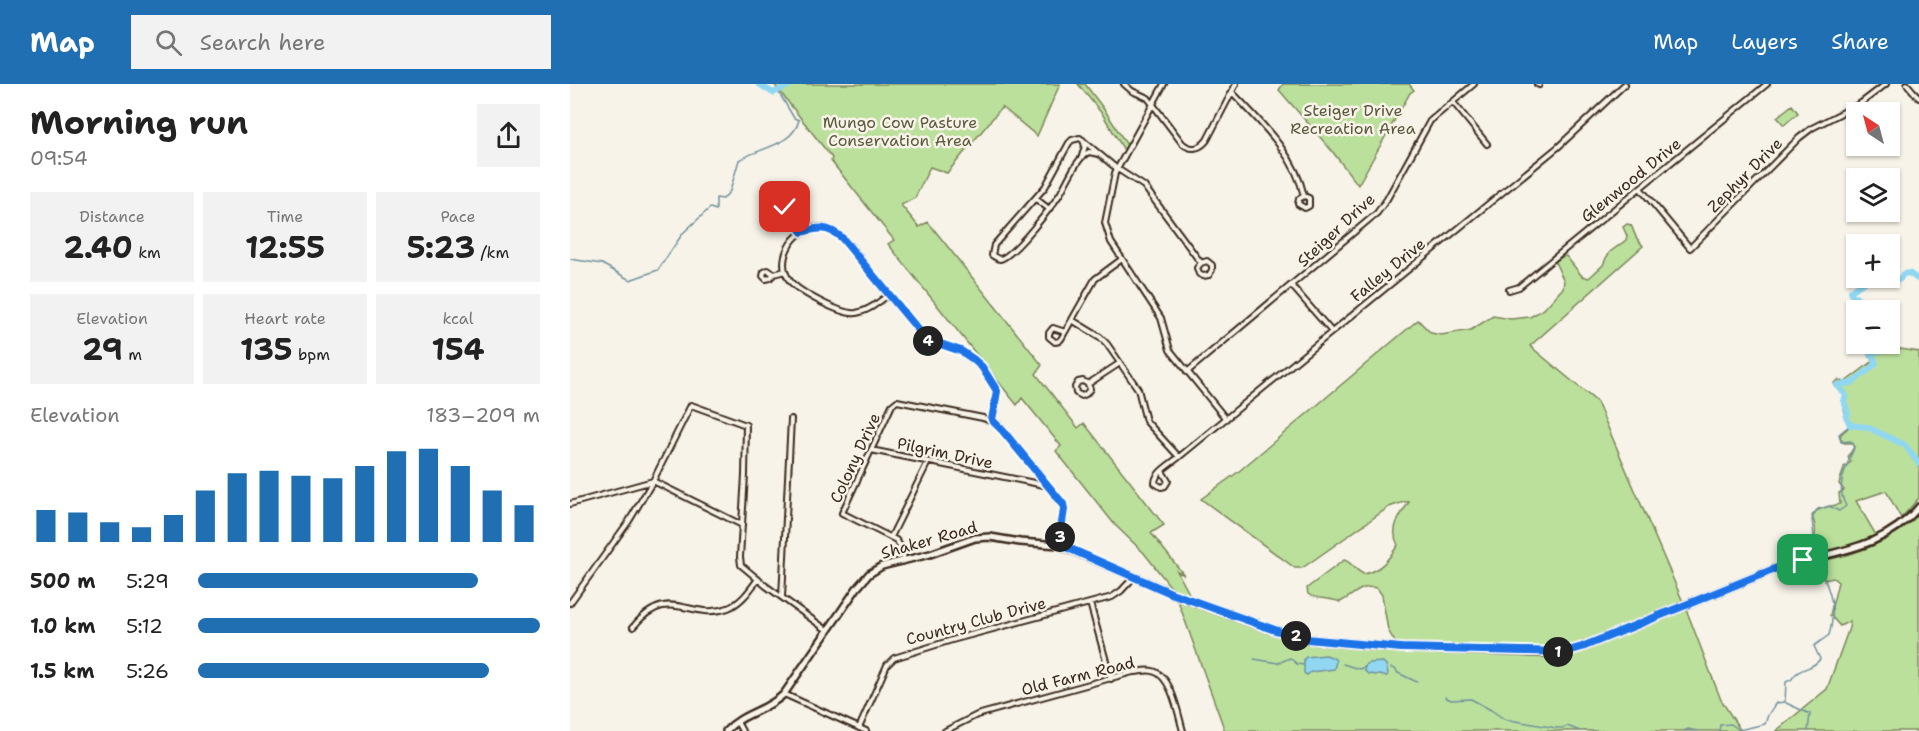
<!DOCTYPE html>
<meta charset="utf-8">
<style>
body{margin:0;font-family:"Shantell Sans",sans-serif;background:#f2f2f2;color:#222;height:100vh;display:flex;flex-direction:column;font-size:22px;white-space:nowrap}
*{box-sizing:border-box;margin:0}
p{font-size:20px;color:#767676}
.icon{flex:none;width:33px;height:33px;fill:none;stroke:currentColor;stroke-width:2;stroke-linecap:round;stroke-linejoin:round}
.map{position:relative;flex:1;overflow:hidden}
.panel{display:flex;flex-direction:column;background:#fff;width:570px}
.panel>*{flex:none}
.needle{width:39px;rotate:324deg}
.buttons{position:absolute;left:1276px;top:18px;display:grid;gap:12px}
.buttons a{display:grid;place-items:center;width:54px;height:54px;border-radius:0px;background:#fff;box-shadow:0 2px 4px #0004;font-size:30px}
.pin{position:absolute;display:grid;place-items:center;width:51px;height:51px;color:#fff;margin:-26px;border-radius:12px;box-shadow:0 3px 9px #0006}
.km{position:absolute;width:30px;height:30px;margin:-15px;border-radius:50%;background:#222;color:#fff;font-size:16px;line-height:30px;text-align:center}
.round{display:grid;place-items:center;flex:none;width:63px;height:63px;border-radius:0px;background:#f2f2f2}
.head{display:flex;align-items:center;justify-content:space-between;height:102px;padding:0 30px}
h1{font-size:33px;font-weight:700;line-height:45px}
.figures{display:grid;grid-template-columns:repeat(3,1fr);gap:9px;height:102px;padding:6px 30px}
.figures div{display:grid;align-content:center;border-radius:0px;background:#f2f2f2;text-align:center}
.figures b{font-size:30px;font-weight:700}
.figures small{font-size:16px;font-weight:400}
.figures p{font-size:16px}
.chart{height:168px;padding:12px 30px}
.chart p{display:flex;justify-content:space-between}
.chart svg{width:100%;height:108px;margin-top:6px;stroke:#1f6fb2;stroke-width:6}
ul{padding:0 30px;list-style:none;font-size:20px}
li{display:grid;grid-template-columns:96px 72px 1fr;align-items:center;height:45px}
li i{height:15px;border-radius:8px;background:#1f6fb2}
header{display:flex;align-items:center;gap:36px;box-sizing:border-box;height:84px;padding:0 30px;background:#1f6fb2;color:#fff}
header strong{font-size:28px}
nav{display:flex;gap:33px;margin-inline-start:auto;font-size:21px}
.search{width:420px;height:54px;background:#f2f2f2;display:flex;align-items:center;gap:15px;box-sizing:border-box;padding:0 21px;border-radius:0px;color:#767676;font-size:22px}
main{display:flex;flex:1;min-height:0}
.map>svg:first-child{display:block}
</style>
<header>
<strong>Map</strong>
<div class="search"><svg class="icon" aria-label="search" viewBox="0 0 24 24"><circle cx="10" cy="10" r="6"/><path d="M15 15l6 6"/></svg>Search here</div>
<nav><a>Map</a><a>Layers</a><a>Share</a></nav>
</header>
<main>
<section class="panel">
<div class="head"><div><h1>Morning run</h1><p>09:54</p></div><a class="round"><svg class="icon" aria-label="share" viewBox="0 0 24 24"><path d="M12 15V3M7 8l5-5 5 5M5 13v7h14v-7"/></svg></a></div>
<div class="figures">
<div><p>Distance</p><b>2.40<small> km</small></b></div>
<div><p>Time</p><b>12:55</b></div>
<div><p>Pace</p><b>5:23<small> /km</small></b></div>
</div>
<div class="figures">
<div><p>Elevation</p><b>29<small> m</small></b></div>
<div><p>Heart rate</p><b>135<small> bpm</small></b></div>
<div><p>kcal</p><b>154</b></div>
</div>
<div class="chart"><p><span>Elevation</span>183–209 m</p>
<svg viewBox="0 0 160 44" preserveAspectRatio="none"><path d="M5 44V31M15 44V32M25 44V36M35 44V38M45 44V33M55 44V23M65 44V16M75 44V15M85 44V17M95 44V18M105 44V13M115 44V7M125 44V6M135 44V13M145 44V23M155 44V29"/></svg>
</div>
<ul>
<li><b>500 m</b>5:29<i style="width:82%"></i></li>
<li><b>1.0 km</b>5:12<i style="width:100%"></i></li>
<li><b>1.5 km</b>5:26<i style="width:85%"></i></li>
</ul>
</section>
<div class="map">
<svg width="1349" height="647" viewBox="0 0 1349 647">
<rect width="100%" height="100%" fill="#f7f3e8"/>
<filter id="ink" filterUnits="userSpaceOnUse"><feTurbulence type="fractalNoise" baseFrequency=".0167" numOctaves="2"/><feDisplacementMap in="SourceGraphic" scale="12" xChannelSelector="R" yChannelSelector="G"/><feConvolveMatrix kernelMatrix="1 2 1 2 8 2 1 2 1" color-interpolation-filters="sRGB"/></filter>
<g filter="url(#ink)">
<path fill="#bbe09b" stroke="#7b855c" stroke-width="1.5" d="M204 0H490L467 52 432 23 377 89 360 83 345 114 331 121 349 143 358 138 472 281 466 290 508 344 514 339 594 441 581 449 614 491 607 487 621 513 603 506 574 469 545 441 486 367 491 362 452 314 447 321 318 160 324 156 261 77 262 74Z
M508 0H515L536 28 557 61 554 66 533 31Z
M713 0H839L844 6 840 9 788 101 762 67 709 6Z
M1222 21 1228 29 1214 41 1207 33Z
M1057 140 1061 141 1066 153 1073 162 960 262 1027 318 1116 525 1151 616 1171 647H655L608 517 698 549 746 561 825 568 826 560 818 546 812 511 807 504C790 500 784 512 770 518 758 513 746 516 738 510L737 504 774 476C782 478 785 487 794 490 811 486 818 476 828 461 819 445 830 431 839 418H834L819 423 741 478 732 484H725L631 415 668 388 848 236 861 249 871 251 901 246 923 232 941 235 960 233 974 225 993 204 994 197 985 178 992 173 996 172 1012 192 1019 194 1033 181 1036 174 1040 168 1056 156 1057 152 1053 143Z
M1312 262 1349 268V414L1331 434 1316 407 1286 417 1306 451 1262 468 1245 470C1241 452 1250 452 1242 432L1248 425 1270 420 1269 409 1274 406 1269 400C1270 394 1273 390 1274 383L1281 378 1278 373 1284 363 1283 359H1274L1270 354 1271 350 1280 342C1275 334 1272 319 1274 310L1265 302 1264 299 1268 296 1275 298 1303 277 1298 271V267Z
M1349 427V647H1206L1257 605 1279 544 1280 537 1270 542 1260 531 1268 498 1263 494 1254 496 1253 485 1248 477C1285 472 1325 457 1349 427Z"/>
<path fill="#91d7f2" stroke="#6f929d" stroke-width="1.5" d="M756 571 764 574 766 577 764 585 741 588 737 591 734 589V575L736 573Z
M813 578 816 581 818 589 817 592 798 590 794 586 796 580 799 579Z"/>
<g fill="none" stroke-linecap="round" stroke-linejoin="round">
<path stroke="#6f929d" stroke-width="1.5" d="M0 175 32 180 60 196 88 186 113 149 140 124 146 126V114L153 115 160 107 169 76C188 64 223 62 229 36L224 34 208 7
M1246 472 1242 435 1246 427 1259 422 1269 427 1276 422C1265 402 1276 384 1284 364L1281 357 1271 358 1269 350 1280 341
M684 575 708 579 720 574 727 580 734 581
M773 580 789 585 795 583
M821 584 825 585 828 589 847 598
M875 613 881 616 901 615 921 626 934 635 986 644H993L997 642 1010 647
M1216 619 1240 630 1238 647
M1015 647H1016
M1023 647H1024
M1114 647 1118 645 1127 647
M1149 647 1150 641 1161 640 1169 646 1195 640 1198 631 1206 619 1215 618 1216 598 1222 595C1228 583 1243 586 1250 575L1244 562 1259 551C1268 520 1258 505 1247 476"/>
<path stroke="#91d7f2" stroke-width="6" d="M189 0 203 9 222 0
M1320 193 1326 197 1330 195 1333 190 1339 189 1349 196
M1298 194 1297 196 1281 207V210L1302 226
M1320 256 1322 265 1300 269 1305 276 1306 280 1282 299 1267 301 1276 311 1274 317 1278 329 1276 332 1280 341 1297 343 1335 361 1349 380"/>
<defs>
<path id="street" d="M554 0 562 7 578 14 612 59C621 67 630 65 637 56L666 0
M594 0 545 89 535 139 541 158 591 234 600 266 656 335
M967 0 969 1
M1337 0 1349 14
M662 8C690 38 725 70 734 112L729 115 728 120 735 124 739 122V114L734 112
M883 18 917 60
M529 70 519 68C507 73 497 98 490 110 482 122 443 173 430 175 427 175 425 173 422 171L424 161 475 103 499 59 502 56 510 54 546 84 574 102 631 179 627 184 629 190 633 192 639 191 642 186V181L637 177 631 179
M512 72 515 62 513 56
M1070 104 1120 164 1229 54 1242 44 1291 19 1316 0
M466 115 479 125
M222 134 215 130 213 126 215 123C224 126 220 130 224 137 226 140 229 144 232 148
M204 190 200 194 196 195 193 192 194 188 198 186 204 190 215 187
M722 202 762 248
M939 206 949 203 1197 0
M318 211C304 194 280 155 261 146 234 132 203 169 218 194 225 207 272 231 286 229 298 227 308 219 318 211L356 255 391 267 412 283 427 307 422 336
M502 236 530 253 537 260 568 305 576 337 609 373
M495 248 483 244 479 249V253L485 258C491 258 492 253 495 248L525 195 552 175
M617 288 807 129 817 115 860 37 904 0
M518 300 520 305 516 310 512 312 506 309 505 303 508 298 513 297 518 300 550 279
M301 366 479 402
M592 387 598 397 595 402 591 403 585 399C585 388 601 380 609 373L988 63 1055 0
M0 420 83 397 121 321 176 341 175 391 170 473 171 481 196 502 257 546
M321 453 358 378
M334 476 331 463 326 456 272 429 322 321 327 317 413 334 428 340 493 420 494 425 489 461
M212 513 221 335
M0 519 59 437 83 397 172 441
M520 519 541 595
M63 543C99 499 120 538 158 524 171 519 180 506 188 495
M214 610 296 647
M167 638 172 647
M289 644 317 581 324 574 382 556 542 513 551 507 564 493
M375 647 407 631 563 588C569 588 577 585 583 587 602 592 608 630 613 647"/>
<path id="secondary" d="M156 647C172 629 197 627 214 610L287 504 299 490 312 482 360 470 405 454 420 453 450 458 489 461 612 513 705 546 737 555 831 564 975 569 995 568 1012 563 1207 484C1259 467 1311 468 1349 423"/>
</defs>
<use href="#street" stroke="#3b2a1e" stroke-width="8"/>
<use href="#secondary" stroke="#3b2a1e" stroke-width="10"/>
<use href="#street" stroke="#f7f3e8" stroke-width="4"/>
<use href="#secondary" stroke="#f7f3e8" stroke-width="5"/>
</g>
</g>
<g fill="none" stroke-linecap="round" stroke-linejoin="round" filter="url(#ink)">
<defs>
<path id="route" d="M215 123 219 124 222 128V134L232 148C249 143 258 142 272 154L356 255 391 267 403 275 412 283 427 307 422 336 433 347 493 420 494 425 489 460 601 509 705 546 737 555 831 564 995 568 1012 563 1207 484 1233 476"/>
</defs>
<use href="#route" stroke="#fff" stroke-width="12"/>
<use href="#route" stroke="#1a73e8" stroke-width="8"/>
</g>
<g text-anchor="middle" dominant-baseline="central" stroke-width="5" stroke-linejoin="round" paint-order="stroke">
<g font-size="16" fill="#5b583d" stroke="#f7f3e8">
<text x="783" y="26">Steiger Drive<tspan x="783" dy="18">Recreation Area</tspan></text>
<text x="330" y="38">Mungo Cow Pasture<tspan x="330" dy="18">Conservation Area</tspan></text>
</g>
<g font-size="16" fill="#3b2a1e" stroke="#f7f3e8">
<text transform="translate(1175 91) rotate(-45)">Zephyr Drive</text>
<text transform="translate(1061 96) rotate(-39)">Glenwood Drive</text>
<text transform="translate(766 146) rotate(-43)">Steiger Drive</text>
<text transform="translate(818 186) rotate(-39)">Falley Drive</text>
<text transform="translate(375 369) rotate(12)">Pilgrim Drive</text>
<text transform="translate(285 374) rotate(-65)">Colony Drive</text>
<text transform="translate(359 456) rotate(-16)">Shaker Road</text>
<text transform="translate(406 537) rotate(-15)">Country Club Drive</text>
<text transform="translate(508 592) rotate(-14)">Old Farm Road</text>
</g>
</g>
</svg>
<div class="buttons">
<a><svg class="needle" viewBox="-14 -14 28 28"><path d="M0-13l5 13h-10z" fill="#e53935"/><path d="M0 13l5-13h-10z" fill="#767676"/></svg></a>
<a><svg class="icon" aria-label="layers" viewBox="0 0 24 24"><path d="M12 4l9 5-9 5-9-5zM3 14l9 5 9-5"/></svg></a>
<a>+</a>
<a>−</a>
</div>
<div class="pin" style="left:1233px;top:476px;background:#1e9e55"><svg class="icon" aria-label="arrive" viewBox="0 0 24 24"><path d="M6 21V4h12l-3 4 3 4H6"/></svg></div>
<div class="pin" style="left:215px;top:123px;background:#d93025"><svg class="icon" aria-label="check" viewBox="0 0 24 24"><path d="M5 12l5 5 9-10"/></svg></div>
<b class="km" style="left:988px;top:568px">1</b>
<b class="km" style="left:726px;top:552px">2</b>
<b class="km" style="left:490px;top:453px">3</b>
<b class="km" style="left:358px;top:257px">4</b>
</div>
</main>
